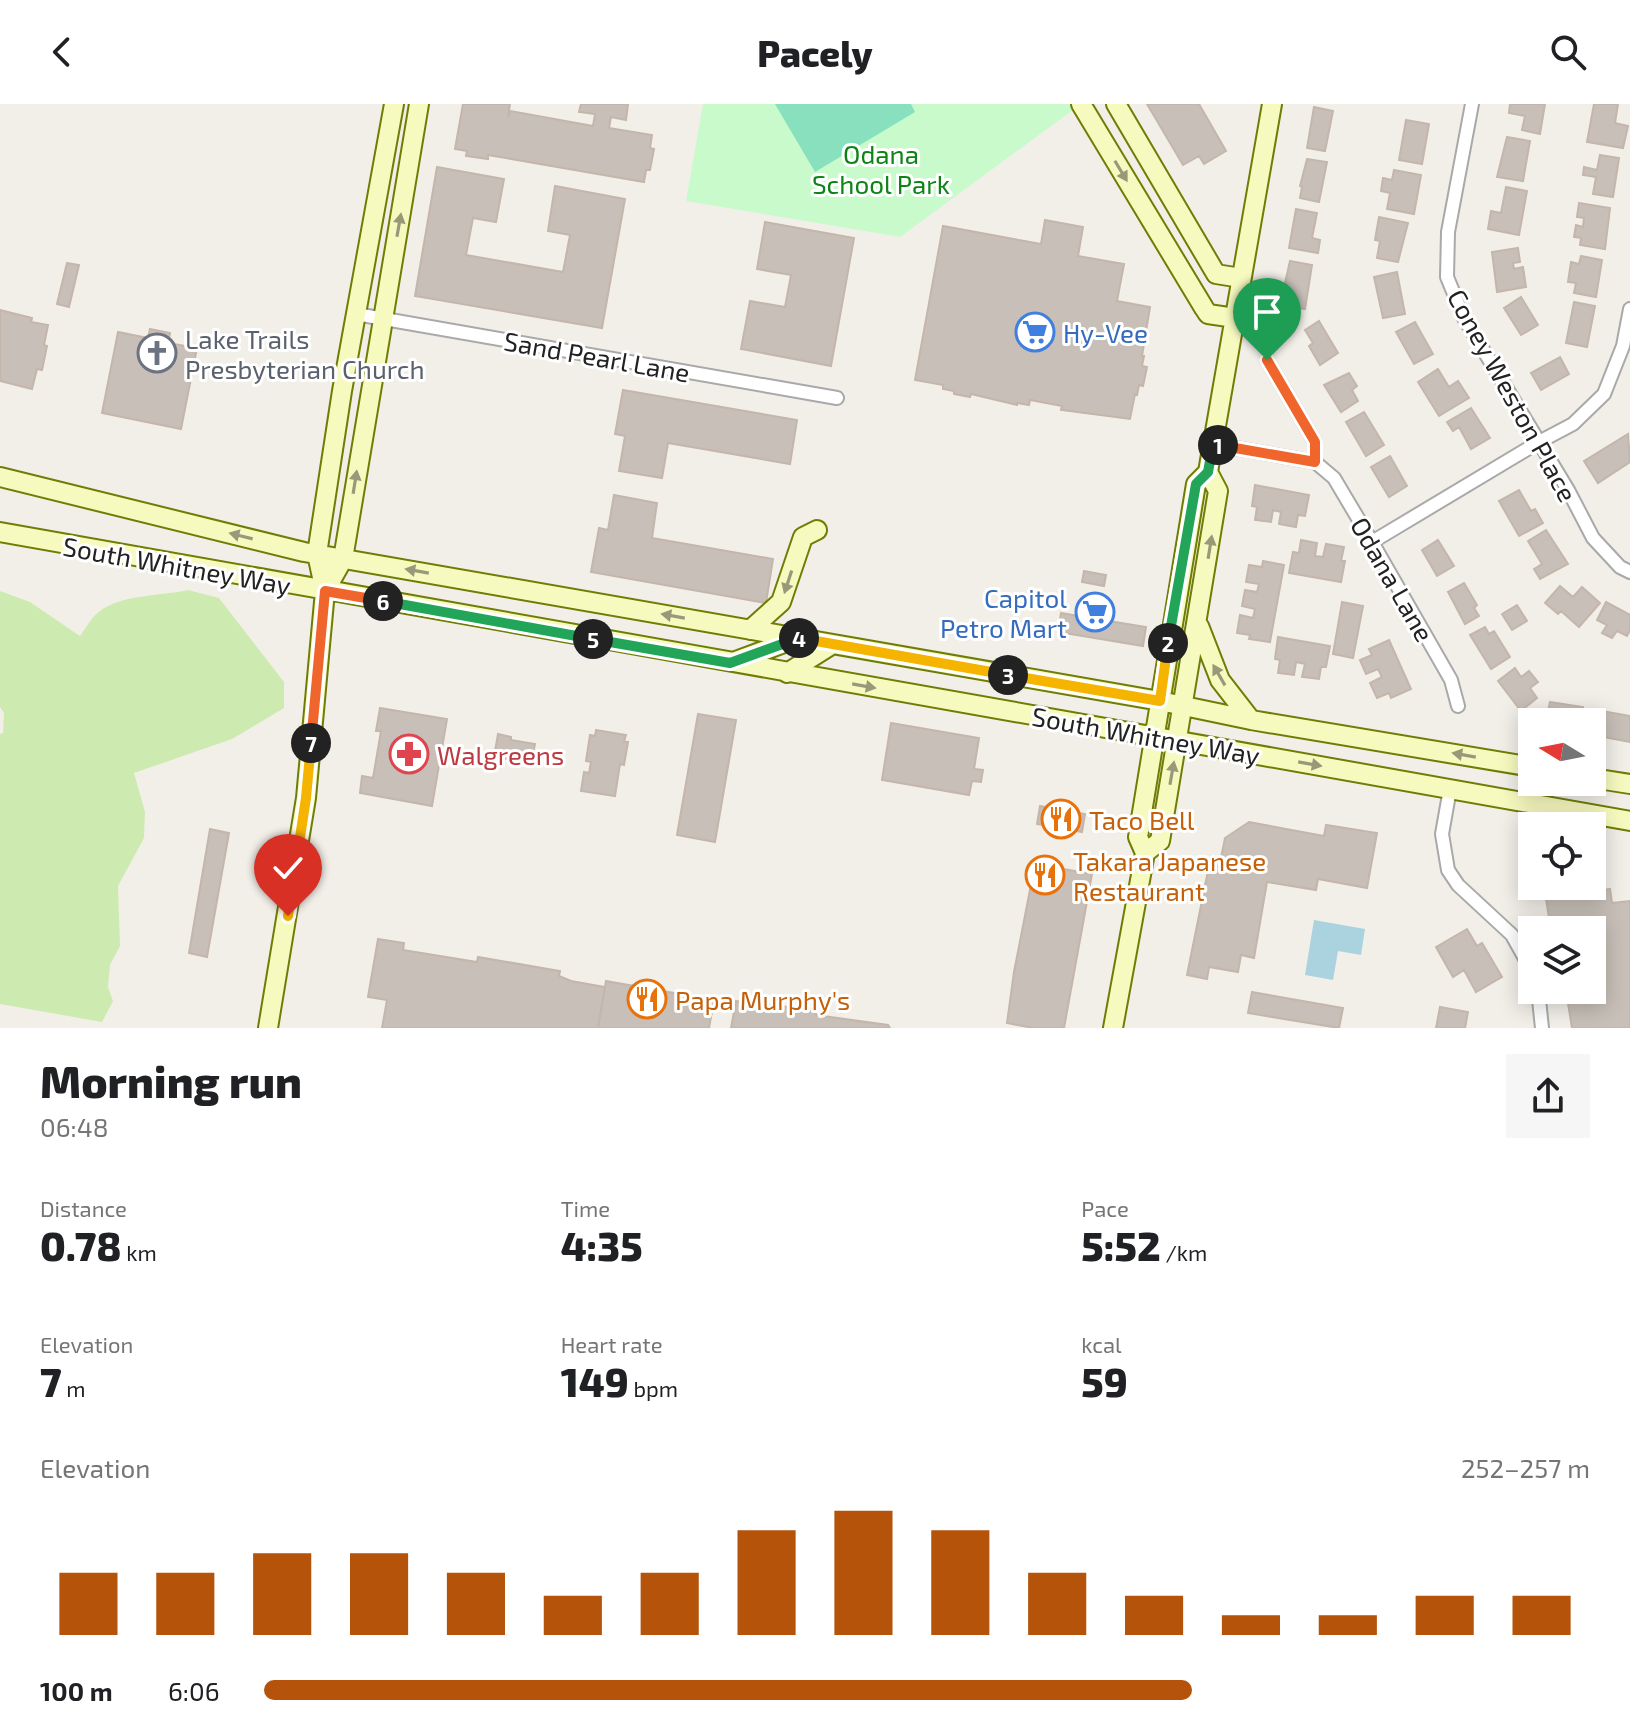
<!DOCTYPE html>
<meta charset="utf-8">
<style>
body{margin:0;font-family:"Exo 2",sans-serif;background:#f6f6f6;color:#202124;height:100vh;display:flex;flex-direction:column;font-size:30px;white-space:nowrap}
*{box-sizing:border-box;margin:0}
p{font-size:26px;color:#757577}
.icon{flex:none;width:44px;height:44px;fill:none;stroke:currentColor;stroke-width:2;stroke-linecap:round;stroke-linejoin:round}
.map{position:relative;height:924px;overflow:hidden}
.panel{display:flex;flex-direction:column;background:#fff;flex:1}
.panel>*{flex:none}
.needle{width:52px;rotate:280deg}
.fabs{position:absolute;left:1518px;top:604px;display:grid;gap:16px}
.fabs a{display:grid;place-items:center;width:88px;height:88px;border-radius:0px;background:#fff;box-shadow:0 4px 20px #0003;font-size:40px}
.pin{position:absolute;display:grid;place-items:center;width:68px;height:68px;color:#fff;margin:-82px -34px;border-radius:50% 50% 50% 0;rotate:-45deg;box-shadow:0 0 8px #0007}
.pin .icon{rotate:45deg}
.km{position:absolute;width:40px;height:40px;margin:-20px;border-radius:50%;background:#222;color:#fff;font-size:22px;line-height:40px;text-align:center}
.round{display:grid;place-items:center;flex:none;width:84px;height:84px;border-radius:0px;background:#f6f6f6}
.head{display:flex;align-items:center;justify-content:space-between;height:136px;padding:0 40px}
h1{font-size:44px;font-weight:800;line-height:60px}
.stats{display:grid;grid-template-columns:repeat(3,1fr);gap:12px;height:136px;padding:8px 40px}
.stats div{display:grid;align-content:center}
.stats b{font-size:40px;font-weight:800}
.stats small{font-size:22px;font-weight:400}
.stats p{font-size:22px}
.chart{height:224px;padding:16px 40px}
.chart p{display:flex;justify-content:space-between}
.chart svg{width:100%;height:144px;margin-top:8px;stroke:#b45309;stroke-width:6}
ul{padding:0 40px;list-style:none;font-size:26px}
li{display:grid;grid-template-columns:128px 96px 1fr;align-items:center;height:60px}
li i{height:20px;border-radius:10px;background:#b45309}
header{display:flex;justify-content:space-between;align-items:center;height:104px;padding:0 40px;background:#fff;font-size:36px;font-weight:800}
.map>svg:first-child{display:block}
</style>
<header><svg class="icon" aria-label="back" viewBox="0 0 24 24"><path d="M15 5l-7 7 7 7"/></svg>Pacely<svg class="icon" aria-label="search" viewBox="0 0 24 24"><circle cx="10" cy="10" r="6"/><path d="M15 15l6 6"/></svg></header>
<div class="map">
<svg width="1630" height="924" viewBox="0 0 1630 924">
<rect width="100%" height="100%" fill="#f2efe9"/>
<path fill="#cdebb0" d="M188 486 219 494 284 578V604L232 635 134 669 145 708 144 734 118 782 120 842 110 861 108 883 113 897 102 918 0 900V630L3 629 4 609 0 603V487L30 498 80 532C84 527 87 521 91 516 111 489 158 493 188 486Z"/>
<path fill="#c8facc" d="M703 0H1081L900 133 686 97Z"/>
<path fill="#88e0be" d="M775 0H911L915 8 815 68Z"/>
<path fill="#aad3df" d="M1314 816 1365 825 1361 851 1338 847 1333 876 1305 871Z"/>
<path fill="#c7bfb8" stroke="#c4b6ab" stroke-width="2" d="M463 0H510L508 13 511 7 593 22 595 10 579 8 581 0H628L626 16 611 13 609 24 652 31 650 44 654 45 650 66H646L644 78 488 51V55L466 52 467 47 455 45Z
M1147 0H1199L1226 47 1204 60 1199 52 1183 61Z
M1510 0H1545L1540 30 1522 26 1525 12 1509 9Z
M1594 0H1618L1615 19 1628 22 1623 44 1587 38Z
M1314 3 1333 7 1325 47 1307 44Z
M1406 16 1429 20 1422 60 1399 56Z
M1507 33 1530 37 1523 77 1497 73Z
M1600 51 1619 54 1613 93 1593 90 1596 73 1583 71 1584 63 1597 66Z
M1307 55 1327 58 1319 98 1300 94 1302 83 1300 82Z
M437 63 504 75 496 118 473 114 466 151 563 168 570 131 548 127 555 82 625 95 602 224 415 192Z
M1394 66 1421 71 1414 110 1387 105 1390 89 1381 87 1383 74 1392 76Z
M1506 83 1527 87 1519 131 1488 125 1491 107 1501 109Z
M1579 99 1610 104 1605 145 1580 141 1581 134 1574 133 1576 121 1583 123 1584 114 1577 113Z
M1296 105 1317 109 1312 134 1320 136 1318 149 1289 144Z
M1379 113 1408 119 1398 158 1377 154 1380 137 1375 136Z
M1045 116 1083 123 1078 152 1124 160 1117 197 1150 203 1142 252H1144L1142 262 1147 263 1143 282 1139 281 1137 291 1135 290 1130 315 1061 306 1062 302 1030 296 1029 301 1017 299V301L971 290 970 293 954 290V287L943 285V281L915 276 943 122 1041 140Z
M765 118 854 134 831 262 741 245 750 197 785 203 791 171 757 165Z
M1518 144 1520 158 1513 159 1514 165 1523 163 1526 183 1497 188 1492 148Z
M1581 152 1602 156 1596 193 1574 189 1576 179 1568 178 1571 158 1579 160Z
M1290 157 1312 161 1305 205 1280 201Z
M67 159 79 161 69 203 57 200Z
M1397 168 1405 210 1383 214 1374 173Z
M1521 193 1538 221 1521 231 1504 204Z
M1574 198 1595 202 1587 243 1566 239Z
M0 206 32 214 31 218 48 221 44 241 47 242 42 266 37 265 32 285 0 277Z
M1319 217 1338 249 1320 261 1309 242 1313 239 1305 226Z
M1415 218 1433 250 1414 260 1396 228Z
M150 225 170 229 168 239 197 244 181 325 102 309 118 228 148 234Z
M1560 253 1569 270 1541 286 1531 269Z
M1438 265 1449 283 1458 277 1469 294 1439 312 1418 278Z
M1349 269 1357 282 1352 286 1358 297 1341 308 1324 281Z
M623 286 797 316 790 360 668 339 662 374 619 367 625 332 615 330Z
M1471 304 1490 334 1471 345 1459 323 1453 327 1447 318Z
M1364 308 1384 341 1366 352 1346 318Z
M1628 330 1630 358 1598 379 1584 357Z
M1390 352 1407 382 1389 393 1371 363Z
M1255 381 1309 391 1305 412 1298 411 1296 423 1279 420 1281 408 1273 406 1271 418 1255 416 1257 403 1252 402Z
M1519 386 1531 407 1535 405 1543 419 1519 432 1499 397Z
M614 391 657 399 652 434 773 455 766 499 591 468 599 424 608 426Z
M1546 426 1568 460 1540 475 1534 465 1542 460 1528 437Z
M1301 436 1317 439 1315 452 1323 453 1326 440 1344 443 1341 457H1345L1341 478 1289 469 1293 448 1299 449Z
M1438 436 1454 462 1437 472 1422 446Z
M1263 457 1284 461 1270 538 1249 535 1250 531 1237 529 1240 511 1253 514 1255 505 1242 502 1245 486 1257 488 1259 480 1246 478 1249 461 1262 463Z
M1084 467 1106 471 1104 482 1082 478Z
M1464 479 1477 501 1474 504 1479 512 1465 520 1448 488Z
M1560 482 1573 493 1582 483 1600 499 1579 523 1561 507 1558 510 1545 499Z
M1342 498 1363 502 1353 554 1333 550Z
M1606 498 1630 511V526L1627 532 1617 527 1612 534 1602 529 1607 521 1597 516Z
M1089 501 1103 503 1101 515 1087 513Z
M1517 501 1527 517 1512 526 1502 510Z
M1061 509 1146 523 1143 542 1058 528Z
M1485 523 1489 530 1494 527 1510 553 1491 565 1470 531Z
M1278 533 1330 542 1326 563H1321L1319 575 1302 573 1305 560 1296 558 1294 571 1278 569 1280 556 1275 555Z
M1389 536 1411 585 1391 594 1389 589 1377 594 1370 579 1382 573 1378 565 1366 570 1360 556 1372 551 1369 545Z
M1515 564 1521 573 1529 567 1538 578 1530 584 1537 594 1521 607 1498 577Z
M1550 598 1583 603 1581 618H1546Z
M380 604 447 615 432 702 360 689 362 672 373 674 381 627H376Z
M1602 607 1630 612V638L1598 632Z
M698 610 736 616 715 738 677 731Z
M891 619 979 634 974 665 983 666 981 678 972 677 969 691 882 676Z
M596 626 626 631 624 638H628L624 661 620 660 615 692 581 687 584 668 589 669 591 658 586 657 590 631 595 632Z
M498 630 511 633V636L535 640 531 659 494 653Z
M1040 702 1085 710 1082 728 1037 720Z
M1249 718 1324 732 1326 721 1377 729 1367 784 1318 775 1316 786 1267 778 1254 854 1241 851 1238 868 1209 863 1207 875 1187 871 1211 752 1221 754 1225 734Z
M210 725 229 729 207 853 189 849Z
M1035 760 1092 770 1064 924H1033L1007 919 1014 868Z
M1610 785 1612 799 1630 797V924H1572L1566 887 1592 886V826H1551L1546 795Z
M1467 825 1477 842 1482 839 1502 873 1476 888 1464 866 1453 873 1436 843Z
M378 835 404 839 403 846 477 858 478 853 560 867 559 872 571 877 605 883 598 924H382L387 896 368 893Z
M606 877 714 896 709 924H598Z
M1252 888 1343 904 1339 924 1248 909Z
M736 897 764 902V899L816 908V911L888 921 890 924H731Z
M1440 903 1468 908 1465 924H1436Z"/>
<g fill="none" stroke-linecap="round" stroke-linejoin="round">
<defs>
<path id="street" d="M1472 0 1448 128 1447 173 1464 214 1568 386 1593 434 1620 463 1630 468
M356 210 837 294
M1267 256 1315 338V358
M1213 340 1315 358 1334 374 1372 438 1451 576 1458 602
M1372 438 1539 338 1573 320 1604 290 1623 242 1630 205
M1450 685 1442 730 1448 766 1458 781 1512 831 1532 867
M1538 886 1542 924"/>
<path id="secondary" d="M1081 0 1204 204 1208 210 1235 214
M1116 0 1216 170 1241 174
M0 373 304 448 1160 597 1251 616 1532 663
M0 428 1630 717
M325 487 343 455 419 0
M1199 522 1220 576 1251 616
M750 526 781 498 803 433 817 426
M733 558 795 535
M787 569 833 540
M1592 674 1630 680
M1145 749 1160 737 1218 387 1208 368
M268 924 306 694 325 487 317 450 342 287 394 0
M1113 924 1145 749 1138 733 1196 380 1208 368 1272 0"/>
</defs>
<use href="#street" stroke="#a9a9a9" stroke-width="16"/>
<use href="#secondary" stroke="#707d05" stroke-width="22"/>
<use href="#street" stroke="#fff" stroke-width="12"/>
<use href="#secondary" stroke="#f7fabf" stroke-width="18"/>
</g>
<defs><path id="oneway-solid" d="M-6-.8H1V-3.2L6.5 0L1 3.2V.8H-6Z" transform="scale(2)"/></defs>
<g fill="#979978">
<use href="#oneway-solid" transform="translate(1121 67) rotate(59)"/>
<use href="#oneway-solid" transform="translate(399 121) rotate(-80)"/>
<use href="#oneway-solid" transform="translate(355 378) rotate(-81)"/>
<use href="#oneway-solid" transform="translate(241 432) rotate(-166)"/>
<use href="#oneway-solid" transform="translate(1210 443) rotate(-81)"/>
<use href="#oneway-solid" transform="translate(417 467) rotate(-170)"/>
<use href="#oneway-solid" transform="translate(788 478) rotate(108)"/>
<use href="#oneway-solid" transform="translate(673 512) rotate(-170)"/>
<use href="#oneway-solid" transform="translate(1219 571) rotate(-120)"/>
<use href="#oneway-solid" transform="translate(864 582) rotate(10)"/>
<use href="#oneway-solid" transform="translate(1464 651) rotate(-170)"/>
<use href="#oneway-solid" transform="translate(1310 660) rotate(10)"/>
<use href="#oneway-solid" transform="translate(1172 669) rotate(-80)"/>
</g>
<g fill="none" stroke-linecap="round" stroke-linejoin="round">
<defs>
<path id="split-1" d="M1218 341 1315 358V338L1267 256"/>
<path id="split-2" d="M1168 539 1196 380 1208 368 1213 340 1218 341"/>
<path id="split-3" d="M1008 571 1160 597 1168 539"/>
<path id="split-4" d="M799 534 1008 571"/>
<path id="split-5" d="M593 535 730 559 799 534"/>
<path id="split-6" d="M383 497 593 535"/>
<path id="split-7" d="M311 639 325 487 383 497"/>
<path id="split-8" d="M288 812 306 694 311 639"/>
</defs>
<use href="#split-1" stroke="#fff" stroke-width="16"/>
<use href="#split-2" stroke="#fff" stroke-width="16"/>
<use href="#split-3" stroke="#fff" stroke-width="16"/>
<use href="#split-4" stroke="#fff" stroke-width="16"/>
<use href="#split-5" stroke="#fff" stroke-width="16"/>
<use href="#split-6" stroke="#fff" stroke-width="16"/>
<use href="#split-7" stroke="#fff" stroke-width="16"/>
<use href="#split-8" stroke="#fff" stroke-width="16"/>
<use href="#split-1" stroke="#f0652b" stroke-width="10"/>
<use href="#split-2" stroke="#22a559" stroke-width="10"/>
<use href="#split-3" stroke="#f5b400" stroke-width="10"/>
<use href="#split-4" stroke="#f5b400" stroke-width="10"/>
<use href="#split-5" stroke="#22a559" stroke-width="10"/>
<use href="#split-6" stroke="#22a559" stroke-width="10"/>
<use href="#split-7" stroke="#f0652b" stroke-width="10"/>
<use href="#split-8" stroke="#f5b400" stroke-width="10"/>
</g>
<defs>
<symbol id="supermarket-ring" viewBox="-11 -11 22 22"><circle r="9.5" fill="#fff" stroke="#3f7fe0" stroke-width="1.5"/><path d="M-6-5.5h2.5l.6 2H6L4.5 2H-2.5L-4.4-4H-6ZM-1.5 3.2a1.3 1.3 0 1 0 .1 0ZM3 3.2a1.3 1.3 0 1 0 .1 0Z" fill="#3f7fe0"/></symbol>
<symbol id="church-ring" viewBox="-11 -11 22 22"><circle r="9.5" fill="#fff" stroke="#6b7280" stroke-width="1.5"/><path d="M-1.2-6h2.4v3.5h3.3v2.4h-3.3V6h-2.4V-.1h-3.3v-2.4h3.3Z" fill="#6b7280"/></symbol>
<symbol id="pharmacy-ring" viewBox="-11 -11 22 22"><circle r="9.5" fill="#fff" stroke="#e0444e" stroke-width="1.5"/><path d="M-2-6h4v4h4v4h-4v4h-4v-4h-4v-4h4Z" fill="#e0444e"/></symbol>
<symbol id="restaurant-ring" viewBox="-11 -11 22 22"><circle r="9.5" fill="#fff" stroke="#e8710a" stroke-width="1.5"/><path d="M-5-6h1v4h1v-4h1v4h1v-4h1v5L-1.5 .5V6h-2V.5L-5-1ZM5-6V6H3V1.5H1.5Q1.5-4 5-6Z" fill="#e8710a"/></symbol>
</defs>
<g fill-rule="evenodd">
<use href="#supermarket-ring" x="1013" y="206" width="44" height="44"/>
<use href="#church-ring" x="135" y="227" width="44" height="44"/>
<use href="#supermarket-ring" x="1073" y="486" width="44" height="44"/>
<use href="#pharmacy-ring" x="387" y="628" width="44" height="44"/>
<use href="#restaurant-ring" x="1039" y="693" width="44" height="44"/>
<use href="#restaurant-ring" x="1023" y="749" width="44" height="44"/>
<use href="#restaurant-ring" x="625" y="873" width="44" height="44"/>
</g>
<g text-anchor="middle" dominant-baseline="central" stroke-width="6" stroke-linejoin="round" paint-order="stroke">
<g font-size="26" fill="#0c8416" stroke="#fff">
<text x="881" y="49">Odana<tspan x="881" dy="30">School Park</tspan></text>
</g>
<g font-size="26" fill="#366cbe" stroke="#fff" text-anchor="start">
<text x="1063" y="228">Hy-Vee</text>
<text x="1067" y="493" text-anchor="end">Capitol<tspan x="1067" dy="30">Petro Mart</tspan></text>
</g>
<g font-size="26" fill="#5b616d" stroke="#fff" text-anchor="start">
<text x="185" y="234">Lake Trails<tspan x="185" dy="30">Presbyterian Church</tspan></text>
</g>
<g font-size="26" fill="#222" stroke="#fff">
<text transform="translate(597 252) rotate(10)">Sand Pearl Lane</text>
<text transform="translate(1513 291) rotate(61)">Coney Weston Place</text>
<text transform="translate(177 461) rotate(10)">South Whitney Way</text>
<text transform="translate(1393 475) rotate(60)">Odana Lane</text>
<text transform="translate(1146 631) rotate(10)">South Whitney Way</text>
</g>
<g font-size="26" fill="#be3a42" stroke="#fff" text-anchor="start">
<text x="437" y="650">Walgreens</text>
</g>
<g font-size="26" fill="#c56008" stroke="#fff" text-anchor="start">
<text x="1089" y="715">Taco Bell</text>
<text x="1073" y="756">Takara Japanese<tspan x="1073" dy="30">Restaurant</tspan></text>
<text x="675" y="895">Papa Murphy's</text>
</g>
</g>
</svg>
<div class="fabs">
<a><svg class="needle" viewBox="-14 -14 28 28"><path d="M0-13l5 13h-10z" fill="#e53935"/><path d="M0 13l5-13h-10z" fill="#757577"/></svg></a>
<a><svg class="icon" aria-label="locate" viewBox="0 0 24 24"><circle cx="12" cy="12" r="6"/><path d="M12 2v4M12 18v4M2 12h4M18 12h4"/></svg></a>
<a><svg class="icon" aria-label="layers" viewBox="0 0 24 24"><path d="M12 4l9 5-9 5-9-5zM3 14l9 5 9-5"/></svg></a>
</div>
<div class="pin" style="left:1267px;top:256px;background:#1e9e55"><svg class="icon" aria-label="arrive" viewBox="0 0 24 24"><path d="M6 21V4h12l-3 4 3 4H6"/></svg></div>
<div class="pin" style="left:288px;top:812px;background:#d93025"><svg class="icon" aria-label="check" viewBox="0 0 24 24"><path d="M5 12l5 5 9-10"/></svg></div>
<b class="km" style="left:1218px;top:341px">1</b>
<b class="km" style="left:1168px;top:539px">2</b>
<b class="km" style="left:1008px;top:571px">3</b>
<b class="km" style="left:799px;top:534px">4</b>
<b class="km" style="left:593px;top:535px">5</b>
<b class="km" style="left:383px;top:497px">6</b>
<b class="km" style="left:311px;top:639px">7</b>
</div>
<section class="panel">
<div class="head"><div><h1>Morning run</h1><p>06:48</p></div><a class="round"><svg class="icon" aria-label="share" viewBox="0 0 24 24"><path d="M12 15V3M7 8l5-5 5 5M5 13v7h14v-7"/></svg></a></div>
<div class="stats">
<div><p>Distance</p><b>0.78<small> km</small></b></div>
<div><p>Time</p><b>4:35</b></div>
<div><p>Pace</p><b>5:52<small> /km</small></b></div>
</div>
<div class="stats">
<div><p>Elevation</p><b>7<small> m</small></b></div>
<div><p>Heart rate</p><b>149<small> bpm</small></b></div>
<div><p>kcal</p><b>59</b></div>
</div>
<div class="chart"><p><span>Elevation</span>252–257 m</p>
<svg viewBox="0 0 160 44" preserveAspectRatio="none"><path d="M5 44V25M15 44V25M25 44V19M35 44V19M45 44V25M55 44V32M65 44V25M75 44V12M85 44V6M95 44V12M105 44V25M115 44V32M125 44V38M135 44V38M145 44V32M155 44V32"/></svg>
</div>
<ul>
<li><b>100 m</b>6:06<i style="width:70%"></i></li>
</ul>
</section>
